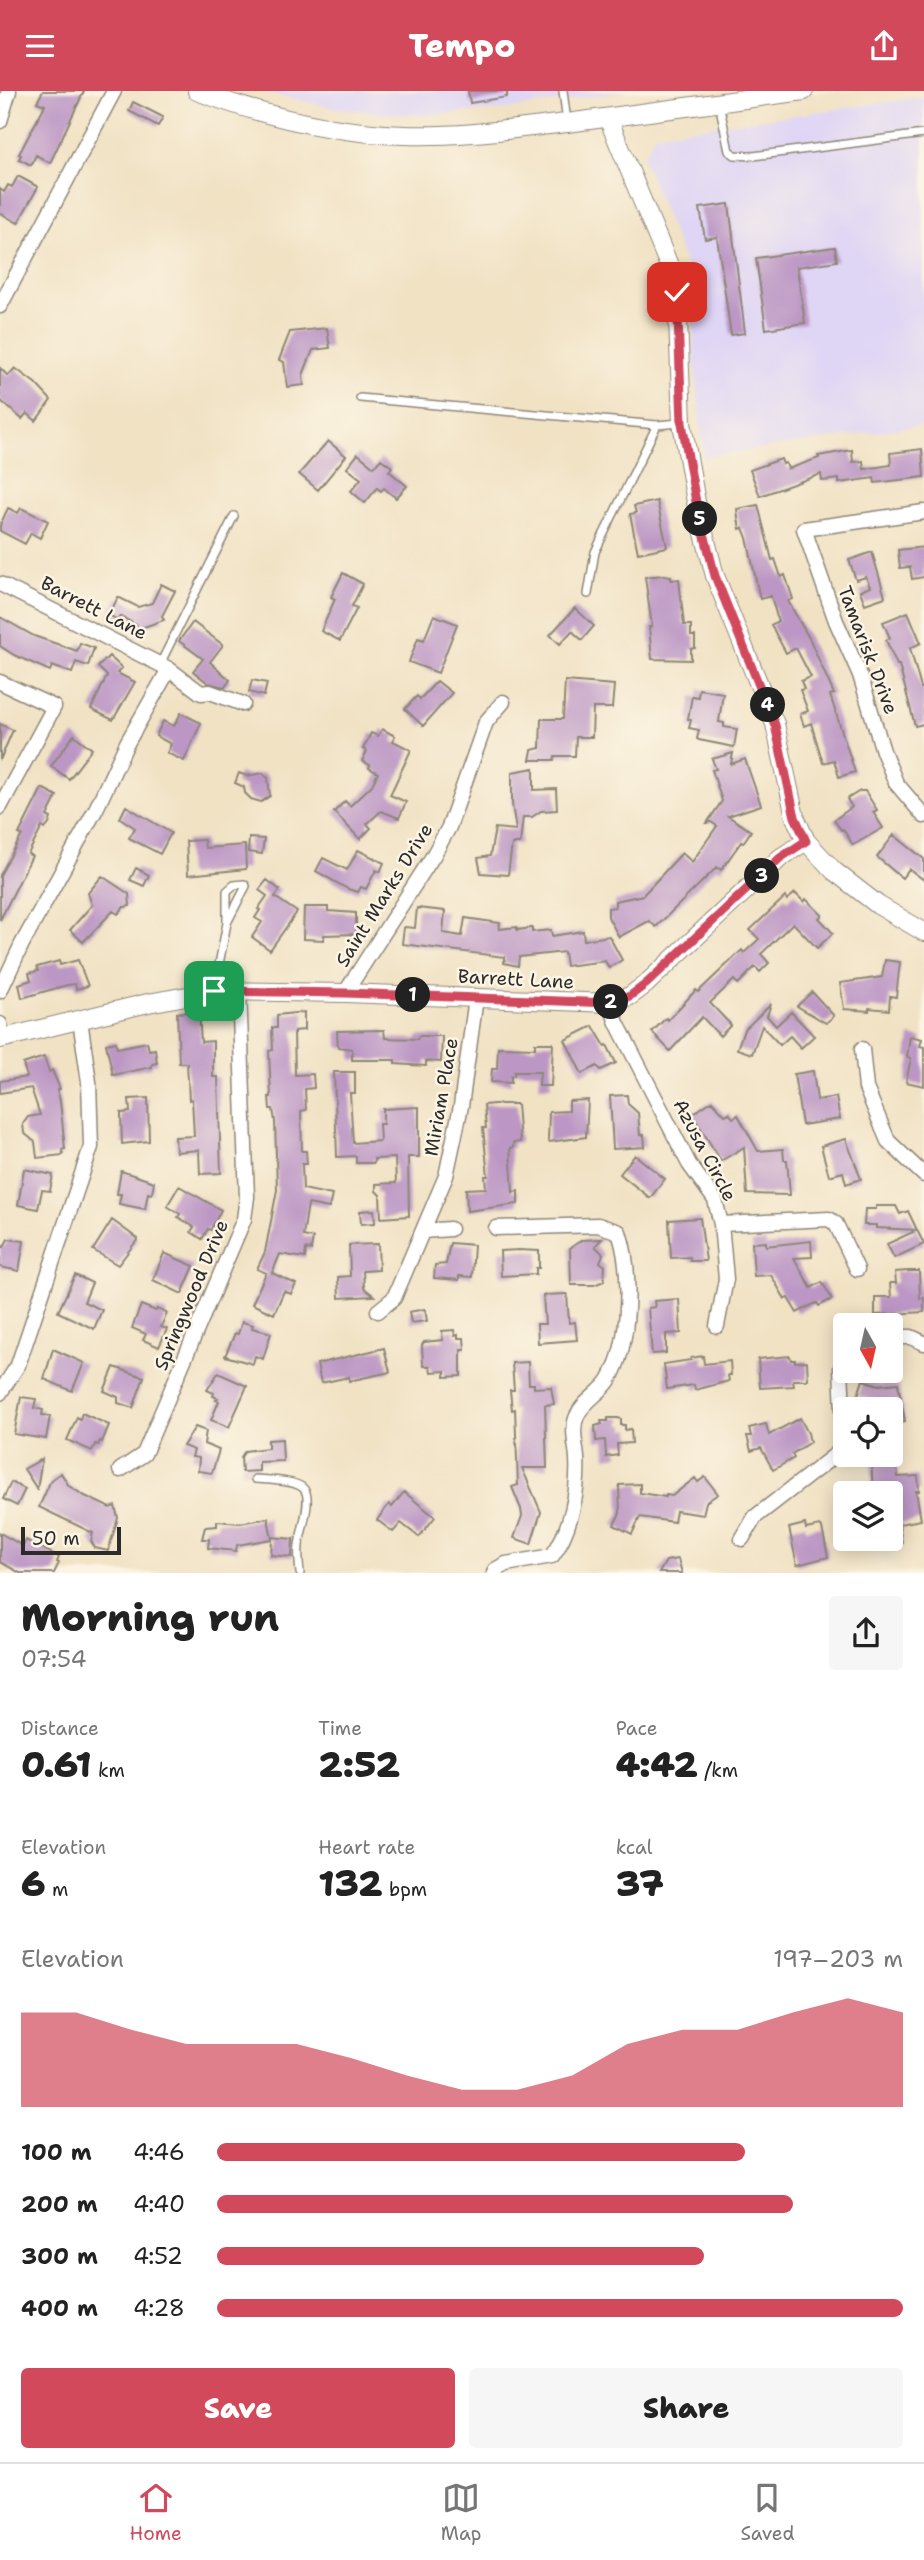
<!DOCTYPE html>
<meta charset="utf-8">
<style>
body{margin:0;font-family:"Shantell Sans",sans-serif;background:#f6f6f6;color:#222;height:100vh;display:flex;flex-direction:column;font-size:26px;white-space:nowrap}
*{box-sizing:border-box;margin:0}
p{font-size:23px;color:#767676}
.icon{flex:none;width:38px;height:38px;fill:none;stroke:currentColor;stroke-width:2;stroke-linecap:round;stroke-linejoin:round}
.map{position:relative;height:1482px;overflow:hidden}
.sheet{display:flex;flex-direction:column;background:#fff;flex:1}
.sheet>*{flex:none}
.needle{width:46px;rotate:172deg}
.fabs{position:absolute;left:833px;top:1222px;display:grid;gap:14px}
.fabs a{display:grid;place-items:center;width:70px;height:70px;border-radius:7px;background:#fff;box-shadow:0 4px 18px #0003;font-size:35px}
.scale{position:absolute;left:21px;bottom:18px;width:100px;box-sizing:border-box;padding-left:7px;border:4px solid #2b2b2b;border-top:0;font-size:19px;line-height:24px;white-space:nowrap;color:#2b2b2b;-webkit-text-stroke:5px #fcf5e5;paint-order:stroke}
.pin{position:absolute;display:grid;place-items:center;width:60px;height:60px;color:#fff;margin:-30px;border-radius:14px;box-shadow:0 4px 10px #0006}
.km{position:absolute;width:35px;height:35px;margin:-18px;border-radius:50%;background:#222;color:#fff;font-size:19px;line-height:35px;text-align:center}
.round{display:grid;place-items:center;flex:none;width:74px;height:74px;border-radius:7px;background:#f6f6f6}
.summary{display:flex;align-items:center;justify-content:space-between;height:119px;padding:0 21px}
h1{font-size:38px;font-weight:800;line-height:52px}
.figures{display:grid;grid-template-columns:repeat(3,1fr);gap:10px;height:119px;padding:7px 21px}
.figures div{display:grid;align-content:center}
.figures b{font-size:35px;font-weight:800}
.figures small{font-size:19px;font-weight:400}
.figures p{font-size:19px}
.chart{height:196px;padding:14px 21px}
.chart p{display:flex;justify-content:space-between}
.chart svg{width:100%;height:126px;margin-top:7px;fill:#d1495b;opacity:.7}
.cta{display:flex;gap:14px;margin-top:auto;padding:14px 21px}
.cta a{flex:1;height:80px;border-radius:7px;background:#d1495b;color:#fff;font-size:28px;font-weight:800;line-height:80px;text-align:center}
.cta a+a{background:#f6f6f6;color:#222}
ul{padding:0 21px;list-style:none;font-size:23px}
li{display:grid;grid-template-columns:112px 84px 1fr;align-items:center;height:52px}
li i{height:18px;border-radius:9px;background:#d1495b}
header{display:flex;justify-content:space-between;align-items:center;height:91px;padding:0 21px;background:#d1495b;color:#fff;font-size:32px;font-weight:800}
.dock{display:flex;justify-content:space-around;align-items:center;height:98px;border-top:2px solid #e0e0e0;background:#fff;font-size:19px;color:#767676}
.dock a{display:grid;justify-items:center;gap:4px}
.dock .active{color:#d1495b}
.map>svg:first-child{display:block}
</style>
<header><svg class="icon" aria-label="menu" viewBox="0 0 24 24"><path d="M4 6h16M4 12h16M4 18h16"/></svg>Tempo<svg class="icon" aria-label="share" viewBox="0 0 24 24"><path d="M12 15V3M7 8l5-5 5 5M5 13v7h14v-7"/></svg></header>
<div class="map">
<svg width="924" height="1482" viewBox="0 0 924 1482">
<rect width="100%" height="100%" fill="#fcf5e5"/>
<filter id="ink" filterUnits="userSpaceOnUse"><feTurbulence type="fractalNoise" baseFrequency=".0143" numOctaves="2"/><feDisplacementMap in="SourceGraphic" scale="14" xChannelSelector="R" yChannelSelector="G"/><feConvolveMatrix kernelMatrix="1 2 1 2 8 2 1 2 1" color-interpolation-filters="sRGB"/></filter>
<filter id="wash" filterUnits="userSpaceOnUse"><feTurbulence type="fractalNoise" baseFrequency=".00686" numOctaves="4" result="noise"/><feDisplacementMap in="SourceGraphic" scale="28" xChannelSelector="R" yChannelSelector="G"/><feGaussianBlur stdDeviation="1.57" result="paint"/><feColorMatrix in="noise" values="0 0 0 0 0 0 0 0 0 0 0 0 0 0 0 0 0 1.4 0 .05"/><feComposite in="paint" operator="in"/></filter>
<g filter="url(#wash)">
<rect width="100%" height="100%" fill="#f1e2c4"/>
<path fill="#dfd5f5" d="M260 0H629L501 19 424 24 379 22 330 16Z
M924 6V334L704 366 694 266 692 189 643 67 655 43Z"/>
<g id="blocks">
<path fill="#bc97c5" d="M43 0H84L50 72 36 64 31 74 19 68 21 64 19 63 45 14 37 11Z
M468 0H507V6L470 12Z
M133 11 163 26 158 35 129 20Z
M18 85 38 96 18 132 0 122V98L4 101 8 94 12 96Z
M729 113 745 242 731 244 717 146 705 148 700 117Z
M835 156 837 170 797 176 805 232 766 238 756 167Z
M327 237 330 257 313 259 303 284 304 294 287 296 284 271 279 269 290 241Z
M0 277 8 285 15 277 35 292 51 309 36 330 27 322 22 328 0 309Z
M328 350 346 365 318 399 299 383Z
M922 358 924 386 875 392 874 387 839 392V388L822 390 821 383 760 405 750 379 781 368 783 373 786 372 788 378 819 367 818 365 852 359 853 371 863 370 864 378 891 374 890 362Z
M358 363 374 376 381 368 392 376 389 380 407 395 396 407 384 397 381 400 377 397 365 412 351 400 361 388 347 377Z
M657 410 667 456 638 462 630 423 636 422 634 415Z
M758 414 772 469 775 468 781 486 785 484 793 508 788 510 810 549 834 603 830 604 855 681 839 686 834 669 823 672 811 632 804 635 800 623 808 620 800 599 804 598 801 590 811 586 796 557 786 562 771 534 778 530 771 505 760 508 747 447 743 437 740 438 738 427 737 418Z
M8 417 18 422 21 417 48 430 40 447 31 442 25 453 0 440V434Z
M924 456V486L912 488 910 476 900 477 898 459Z
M872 461 885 506 865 513 860 500 870 496 866 486 856 489 849 469Z
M343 482 363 493 352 515 357 517 340 550 321 540 335 508 331 506Z
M664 484 671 485V489L679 488 684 534H691V545H695V557L691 558V569L652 568 649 536H652L645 486Z
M161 493 175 500 162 525 164 529 138 538 136 534 120 525 118 529 109 524 118 506 138 516 152 512Z
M575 517 594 535 582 549 572 540 560 553 550 544Z
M908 521 921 552 910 557 921 597H924V633L915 635 899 574H897L886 549 890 547 883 531Z
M434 524 457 533 438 582 409 571 418 547 424 549Z
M0 526 34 545 77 560 80 552 94 557 88 575 76 571 72 582 52 575 50 580 14 564 0 555Z
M193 531 223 554 210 571 230 589 225 596 208 592 193 580 203 568 179 550Z
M109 565 122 577 117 582 135 591 113 629 91 618 107 585 98 576Z
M252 589 267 592 264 605 249 601Z
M437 590 452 602 423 635 405 618 417 605 420 608Z
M565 590 614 594 612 617H593L592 646H576L575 665H555L554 669H530L532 659 540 657 541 628H563Z
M699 598 723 602 719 631 724 632V636L737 638 734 656 699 649 697 648 699 639 689 637 691 629 688 628 692 605 698 606Z
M181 622 201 632 184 670 167 662 171 653 156 645 163 630 174 635Z
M0 633 13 639 0 669Z
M382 638 395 645 393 650 411 659 390 704 406 711 399 727 381 720 367 733 371 737 360 748 334 721 345 710 350 715 372 694 378 682 369 677 370 674 362 670 367 660 363 658 371 642 378 645Z
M74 644 92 658 69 688 51 675Z
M733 662 731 673 745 668 761 714 728 725 751 740 743 752 741 751 721 779 717 776 656 836 649 830 619 846 608 826V817L615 816V810L643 804 682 762 692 771 717 735 711 731 707 732 722 710 712 679 716 678 712 668Z
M534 677V699L556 698 557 719 541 720 532 726H523L520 753H512L508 784 481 782 478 767 490 765 495 737 516 739 512 713V681Z
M239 682 247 685 263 682 268 687 270 705 261 711 251 708 245 702 244 696 235 692Z
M42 697 57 705 47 725 51 727 49 733 45 738 42 736 28 763 32 765 0 829V784L22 744 19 743Z
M860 700H865L877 719 873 721 883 737 853 754 843 738 841 739 834 729 852 716 847 708Z
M126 715 171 742 160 763 129 747 135 737 120 727Z
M894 744 924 768V789L909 778 902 787 877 766Z
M249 747 264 748 262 763 248 761Z
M204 749 205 757 245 754 246 778 188 784 186 750Z
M358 759 384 772 380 781 376 779 366 798 361 796 358 801 348 798 316 780 323 767 347 779Z
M136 777 149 784 144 795 130 789Z
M102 785 129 803 130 815 124 816 118 823 113 820 83 851 70 839 92 814 88 802Z
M267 789 280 799 275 806 297 821 270 859 252 846 262 831 255 827 260 819 258 818 267 805 259 799Z
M795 802 804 811 806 808 822 824 819 827 833 842 817 857 793 832 761 863 769 872 760 881 755 876 738 893 734 889 710 912 731 934 720 945 702 926 670 960 652 941 666 927 668 929 696 899 698 901 742 859 744 862 759 848 750 839 785 806 787 809Z
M304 816H328V820L356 822V843L324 844V849L303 848Z
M417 817 445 820 443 842 462 845 465 827 500 832 499 838 517 836V839L532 837V841L551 839 552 845 583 840 584 849 609 845 622 869 609 877 605 870 566 875 564 861 519 866 518 875 504 872 505 866 402 853 404 836 415 837Z
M78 869 88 895 76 898 75 893 67 894 22 907 19 893 31 889 29 882 38 880 37 876 59 870 60 874Z
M885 869 900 871 896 906 890 905 889 919 869 917V920L844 918 840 892 882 886Z
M812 901 834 925 826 932 797 915Z
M771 913 767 925 776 935 791 921 814 945 801 957 790 945 780 954 762 935 752 963 737 958 744 939Z
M199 920 201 951 213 950V986H218L221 1082 200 1083 199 1059 176 1061 175 1046 194 1045 192 1008 189 1009 187 972H179L177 922Z
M304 921V939L294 940 295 984 313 983 314 997 305 998 306 1019 301 1020 302 1060H306L307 1073H302L303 1098 332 1104 329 1117 308 1113 303 1145 313 1147 311 1159 306 1158 305 1167 280 1163 272 1182 296 1193 291 1203 284 1200 274 1223 252 1213 266 1182 257 1178 265 1161 277 1099 275 1030 273 1018H270L269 1006H271L269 960 273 959 272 937H277V924Z
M593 935 605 955 607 954 616 972 601 979 597 975 582 983 565 949Z
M384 939 385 947 417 948 419 945H442L441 971 426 970V975L395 973V969H352V958L338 956 337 940Z
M910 945 922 948 920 955 924 956V995L906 991 911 967 907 966Z
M116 951 117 957 147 951 149 959 155 958 157 972 152 973V976L113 984 106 953Z
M535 952H553L551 995H539L540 981H514V985H511V992L491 991 492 978H497L498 956 535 957Z
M44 966 49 981 52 979 60 998 57 999 60 1010 65 1058H62L63 1064 37 1067 35 1051 24 1042 23 1033 28 1026 40 1024 31 997 0 1002V990L27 986 23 973Z
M813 980 817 1009 836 1006 840 1028 802 1034 794 983Z
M334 981H355V1002H350L353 1052 380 1050 379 1033H383V1018L419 1016V1066H408L409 1125 381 1127 380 1104 376 1100V1093L396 1092 395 1067 374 1068V1072H356V1065L337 1066Z
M627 1004 628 1013 638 1022 640 1044H644L645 1056 613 1058 610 1005Z
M148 1007 149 1050 122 1053 121 1024V1022L130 1021 129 1008Z
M588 1009 586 1046 548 1051 549 1021 569 1020V1010Z
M712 1010 725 1024 729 1022 733 1027 738 1024 758 1060 783 1058 784 1069H787L790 1104 747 1103 744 1056 721 1070 692 1023Z
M494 1013H517L520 1051 513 1052V1057H510L513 1101 518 1100V1113L467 1120 466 1098 486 1097 485 1085H488L483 1037H486L484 1014Z
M846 1048 861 1088 846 1093 843 1081 829 1085 821 1055Z
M635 1064 665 1088 650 1107 620 1083Z
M24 1078 53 1084 50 1100 42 1099 38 1118 18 1114Z
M121 1080 154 1091 152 1103 148 1102 145 1118 119 1113 121 1103H117Z
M179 1095 221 1119 211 1139 208 1138 202 1148 191 1141 194 1136 178 1126 180 1123 167 1115Z
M876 1115H896L900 1123 908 1120 917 1139 876 1137V1134H864L865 1118H876Z
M374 1119 375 1132 361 1133 360 1120Z
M700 1127 706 1170H690V1166L671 1167 669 1129Z
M112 1129 138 1148 118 1174 93 1159Z
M917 1139 924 1153 894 1167 887 1153Z
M8 1148 24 1150 19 1180 0 1176V1155L4 1156Z
M602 1148 595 1155 603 1163 600 1171 605 1175 604 1190 594 1194H571L570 1157 582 1149Z
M811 1150 812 1166 794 1167 811 1197 822 1191 832 1208 819 1215 817 1212 812 1214 797 1222 788 1207 785 1208 771 1184 754 1185 752 1152 766 1151V1155Z
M450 1152 474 1154 472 1186 459 1185V1189L434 1187 435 1174 446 1173Z
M378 1153 379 1179 363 1180 364 1197 374 1205 339 1207 338 1186 350 1185 349 1154Z
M519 1159 539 1160V1177H536V1183L501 1185 500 1160Z
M164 1162 194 1175 182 1203 153 1189Z
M908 1180H919L920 1207H924V1221L875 1224V1206H891L890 1192H896L895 1181Z
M75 1184 92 1192 84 1211 102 1219 94 1238 58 1221Z
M567 1203 569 1232 575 1231 577 1249 538 1252 537 1233H545L543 1204Z
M679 1208 681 1242 666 1243V1262L652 1263 648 1217 655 1216 654 1210Z
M141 1214 156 1220 157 1218 167 1222 161 1236 167 1238 159 1256 143 1249 146 1243 132 1237Z
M425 1218 427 1230 411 1232 409 1221Z
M242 1231 253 1234 252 1237 271 1242 263 1268 255 1265 253 1273 225 1265 235 1242 238 1243Z
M454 1239 455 1245 458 1244V1247H464L465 1259H461V1285L445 1286V1280L431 1281 430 1275H423L422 1254 424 1251 443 1249 442 1240Z
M384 1257 390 1281 349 1290V1286L321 1292 317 1273Z
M53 1258 84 1272 72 1300 44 1288Z
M703 1265 704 1273 730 1270 731 1284H728L729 1290 695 1299 694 1294 667 1298 664 1273 691 1269V1267Z
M790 1265 791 1269H795V1271L807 1270 808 1289H793L794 1295 760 1297 758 1268Z
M528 1271 529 1293H534V1297L551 1296 554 1313 545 1314 547 1377H522L541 1421 531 1453 514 1447 522 1425 521 1418 512 1396 518 1394 515 1318 512 1319 510 1299H514L512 1272Z
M114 1276 144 1286 133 1317 118 1312V1306L104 1300Z
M218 1282 247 1295 229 1336 211 1329 219 1310 216 1309 218 1307 213 1305 214 1302 207 1299Z
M863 1289 879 1294 898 1292 905 1330 891 1334V1318H878L876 1311 858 1304Z
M21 1306 36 1308 34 1317 43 1319 42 1324 50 1325 46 1348 14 1343Z
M82 1322 109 1334 102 1351 100 1350 98 1354 95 1353 92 1360 67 1349 77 1326 80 1328Z
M608 1327H618L621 1328V1334H625V1339L631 1338 632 1352 617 1353 618 1364 606 1366 605 1349 596 1350 595 1335 602 1333 601 1330H608Z
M800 1327 808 1342 810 1351 792 1363 794 1367 773 1379 761 1357 751 1360 747 1345H751L749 1337 766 1333 769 1344Z
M195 1336 206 1340 204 1353 219 1359 212 1382 198 1380 199 1367 192 1366 194 1359 183 1355Z
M282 1348 283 1370 259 1371V1380L242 1381 241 1366 245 1360 268 1357V1349Z
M896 1366 898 1386 918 1385 919 1400H916L921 1429 899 1433 902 1452 891 1454V1401L873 1402 871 1368Z
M42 1368 37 1398 24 1378Z
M61 1382 69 1395 85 1405 110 1417 115 1415 118 1427 108 1460 95 1457 91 1450 93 1442 39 1416 51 1389Z
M705 1386 718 1403 706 1411 703 1424 676 1420 674 1431 640 1426 632 1443 614 1434 620 1422 619 1394 640 1393V1402L666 1406V1404L672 1405 695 1387 698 1391Z
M11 1391 25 1398 17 1415 3 1408Z
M404 1401 435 1426 419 1446 401 1432 393 1441 377 1429 389 1413 392 1416Z
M268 1427 272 1448V1446L293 1448 292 1466 271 1464 272 1448 237 1454 236 1460 208 1457 209 1448H202L205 1436 217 1435V1430L240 1432Z
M805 1433 806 1438 820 1435 822 1437 828 1466 797 1474 789 1437Z
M0 1442 23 1455 26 1449 59 1466 57 1471 59 1472 54 1482H20L0 1471Z
M678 1468 682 1482H659L666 1470Z"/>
</g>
</g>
<g filter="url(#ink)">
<use href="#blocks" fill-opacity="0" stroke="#8e8678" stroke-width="2"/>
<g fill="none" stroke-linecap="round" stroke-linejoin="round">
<defs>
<path id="service" d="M563 0 567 31
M719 12 729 60 735 64 753 65 924 43
M360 307 657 334 680 332
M588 503 595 461 657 334
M160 573 234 425
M214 899 227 832V800L234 794 244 793 246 795 227 832
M255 1388C266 1389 295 1389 303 1397 314 1406 300 1442 299 1455 298 1464 299 1473 300 1482"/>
<path id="minor" d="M0 30 9 0
M0 215 114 0
M924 421 804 438 836 530 860 584 883 660 896 692 924 725
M0 493 169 578 201 602 210 601 243 613
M0 591 54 616 0 716
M0 900 22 853 96 718 127 652 169 578
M345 902 433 765 449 736 486 631 503 611
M610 912 617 932 689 1073 715 1109 721 1133 726 1188 717 1235
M0 933 2 948
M862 958 866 997 888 1050 924 1084
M721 1133 829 1128 836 1133 857 1178
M423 1140 450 1138
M378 1220 394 1207 446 1085 461 1015 476 907
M891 1246H911L924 1252
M0 1302 18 1274 91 1056 89 991 80 929
M120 1379 144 1363 244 1128 247 1106 239 900
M742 1448 755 1426 839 1361 844 1342 841 1277 845 1266
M494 1482 495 1479 506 1473 552 1465C571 1439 579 1399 577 1367 576 1353 571 1338 577 1325 582 1311 601 1302 609 1289 631 1253 632 1180 619 1141L598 1134 496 1137"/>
<path id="tertiary" d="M197 0C263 25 333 42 404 44 459 46 513 38 567 32 646 22 725 11 804 0
M608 27 675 189 677 201 682 332 696 411 715 485 775 633 795 726 806 750 834 780 878 814 924 841
M0 948 148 912 214 900 345 902 610 912 630 905 646 893 780 767 806 750"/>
</defs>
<use href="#service" stroke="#8e8678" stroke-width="10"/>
<use href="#minor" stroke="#8e8678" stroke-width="17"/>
<use href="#tertiary" stroke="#8e8678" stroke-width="20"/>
<use href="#service" stroke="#fff" stroke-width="7"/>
<use href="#minor" stroke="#fff" stroke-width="14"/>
<use href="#tertiary" stroke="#fff" stroke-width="18"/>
</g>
</g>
<g fill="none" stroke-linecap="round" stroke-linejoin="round" filter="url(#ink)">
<defs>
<path id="route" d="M214 900 345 902 610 912 630 905 646 893 780 767 806 750 795 726 775 634 715 485 696 411 682 332 677 201"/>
</defs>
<use href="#route" stroke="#fff" stroke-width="14"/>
<use href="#route" stroke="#d1495b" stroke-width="9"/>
</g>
<g text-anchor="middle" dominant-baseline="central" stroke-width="5" stroke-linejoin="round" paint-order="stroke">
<g font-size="19" fill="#2b2b2b" stroke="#fcf5e5">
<text transform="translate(94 517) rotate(27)">Barrett Lane</text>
<text transform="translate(868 559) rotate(69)">Tamarisk Drive</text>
<text transform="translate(384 804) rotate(-58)">Saint Marks Drive</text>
<text transform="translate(516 888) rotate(3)">Barrett Lane</text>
<text transform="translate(441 1006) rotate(-80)">Miriam Place</text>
<text transform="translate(705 1059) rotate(62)">Azusa Circle</text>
<text transform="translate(191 1204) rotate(-67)">Springwood Drive</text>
</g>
</g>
</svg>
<div class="fabs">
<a><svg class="needle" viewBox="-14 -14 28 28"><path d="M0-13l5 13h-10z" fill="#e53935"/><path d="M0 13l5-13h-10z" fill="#767676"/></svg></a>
<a><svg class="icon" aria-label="locate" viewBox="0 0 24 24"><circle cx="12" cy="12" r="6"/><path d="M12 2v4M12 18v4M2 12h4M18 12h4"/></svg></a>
<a><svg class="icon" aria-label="layers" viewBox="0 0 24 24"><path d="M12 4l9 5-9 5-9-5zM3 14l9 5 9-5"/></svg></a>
</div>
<div class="scale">50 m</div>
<div class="pin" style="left:214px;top:900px;background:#1e9e55"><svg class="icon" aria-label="arrive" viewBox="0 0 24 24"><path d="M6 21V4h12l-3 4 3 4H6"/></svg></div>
<div class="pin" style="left:677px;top:201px;background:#d93025"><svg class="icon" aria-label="check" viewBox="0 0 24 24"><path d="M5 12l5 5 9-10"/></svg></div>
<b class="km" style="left:413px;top:904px">1</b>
<b class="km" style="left:611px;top:911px">2</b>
<b class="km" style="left:762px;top:785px">3</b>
<b class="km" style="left:768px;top:614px">4</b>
<b class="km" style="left:700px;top:428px">5</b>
</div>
<section class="sheet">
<div class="summary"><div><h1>Morning run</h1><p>07:54</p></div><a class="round"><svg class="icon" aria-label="share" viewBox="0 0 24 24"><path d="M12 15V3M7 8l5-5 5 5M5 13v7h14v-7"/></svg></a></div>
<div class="figures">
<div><p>Distance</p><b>0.61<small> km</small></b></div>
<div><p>Time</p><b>2:52</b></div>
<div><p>Pace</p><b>4:42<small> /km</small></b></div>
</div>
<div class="figures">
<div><p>Elevation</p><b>6<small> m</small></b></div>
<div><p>Heart rate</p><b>132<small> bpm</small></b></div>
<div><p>kcal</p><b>37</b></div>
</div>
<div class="chart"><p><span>Elevation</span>197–203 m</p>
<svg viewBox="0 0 160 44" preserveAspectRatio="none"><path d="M0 44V11L10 11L20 17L30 22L40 22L50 22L60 27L70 33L80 38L90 38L100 33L110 22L120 17L130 17L140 11L150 6L160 11V44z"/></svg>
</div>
<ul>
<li><b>100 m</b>4:46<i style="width:77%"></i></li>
<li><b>200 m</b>4:40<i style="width:84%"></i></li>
<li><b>300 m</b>4:52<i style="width:71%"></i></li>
<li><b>400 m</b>4:28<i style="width:100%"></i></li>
</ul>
<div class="cta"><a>Save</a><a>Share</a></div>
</section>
<nav class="dock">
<a class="active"><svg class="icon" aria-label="home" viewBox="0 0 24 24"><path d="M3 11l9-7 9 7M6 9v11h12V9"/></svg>Home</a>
<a><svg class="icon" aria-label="map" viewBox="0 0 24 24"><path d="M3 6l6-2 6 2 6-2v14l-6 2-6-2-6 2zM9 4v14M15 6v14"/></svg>Map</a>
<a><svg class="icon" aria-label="saved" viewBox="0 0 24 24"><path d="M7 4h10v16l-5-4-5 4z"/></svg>Saved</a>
</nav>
